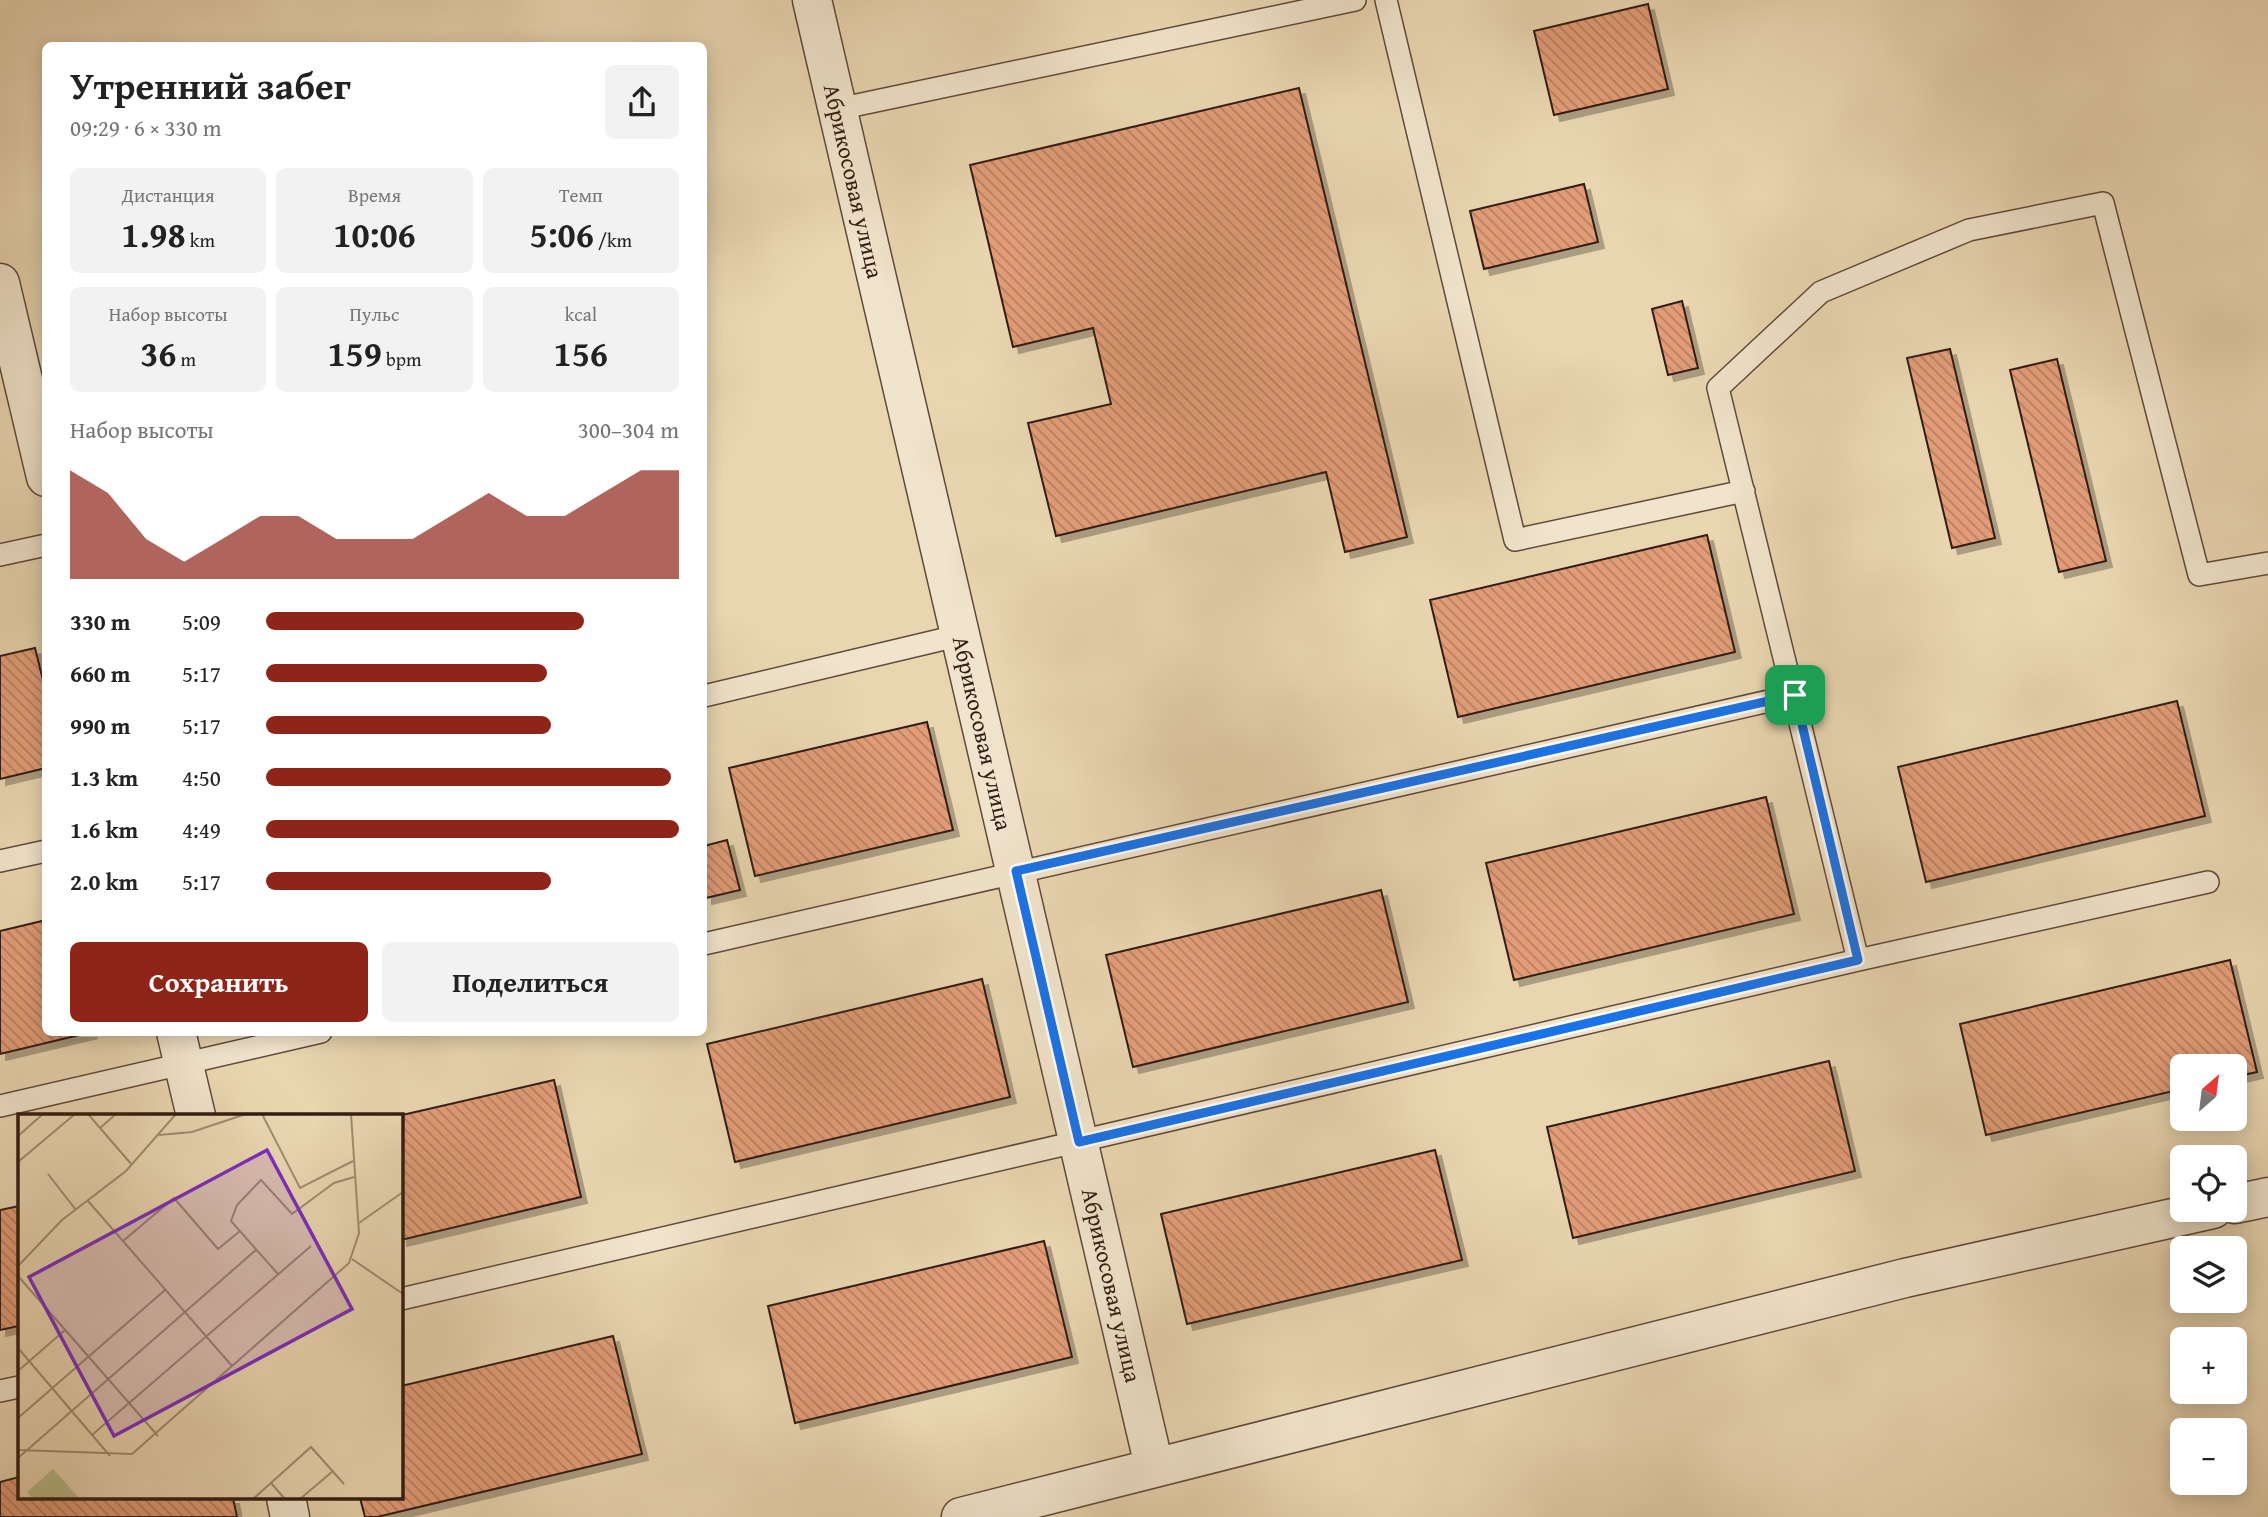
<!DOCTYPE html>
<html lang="ru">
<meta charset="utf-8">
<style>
body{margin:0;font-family:"Gentium Book Plus",serif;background:#f2f2f2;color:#222;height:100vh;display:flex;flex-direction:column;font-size:26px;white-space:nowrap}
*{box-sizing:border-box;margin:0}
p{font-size:23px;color:#767676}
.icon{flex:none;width:38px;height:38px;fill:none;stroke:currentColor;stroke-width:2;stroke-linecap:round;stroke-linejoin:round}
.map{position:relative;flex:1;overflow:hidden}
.panel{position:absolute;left:42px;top:42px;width:665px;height:994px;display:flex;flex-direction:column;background:#fff;border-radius:10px;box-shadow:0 4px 18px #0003}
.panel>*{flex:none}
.needle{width:46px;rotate:28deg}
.tools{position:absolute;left:2170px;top:1054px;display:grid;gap:14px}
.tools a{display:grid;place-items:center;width:77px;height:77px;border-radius:10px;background:#fff;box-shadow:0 4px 18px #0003;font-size:35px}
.pin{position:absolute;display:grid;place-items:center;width:60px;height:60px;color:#fff;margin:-30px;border-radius:14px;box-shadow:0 4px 10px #0006}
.round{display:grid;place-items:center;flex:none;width:74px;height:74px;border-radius:10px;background:#f2f2f2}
.head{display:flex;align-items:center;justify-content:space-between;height:119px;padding:0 28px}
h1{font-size:38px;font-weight:800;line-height:52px}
.metrics{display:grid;grid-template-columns:repeat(3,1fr);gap:10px;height:119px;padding:7px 28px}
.metrics div{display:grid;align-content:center;border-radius:10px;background:#f2f2f2;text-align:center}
.metrics b{font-size:35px;font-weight:800}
.metrics small{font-size:19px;font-weight:400}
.metrics p{font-size:19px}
.chart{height:196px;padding:14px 28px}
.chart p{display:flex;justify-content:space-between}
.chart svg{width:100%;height:126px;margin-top:7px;fill:#8f2418;opacity:.7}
.action{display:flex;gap:14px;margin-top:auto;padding:14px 28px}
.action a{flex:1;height:80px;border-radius:10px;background:#8f2418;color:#fff;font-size:28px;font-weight:800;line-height:80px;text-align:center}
.action a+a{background:#f2f2f2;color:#222}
ul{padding:0 28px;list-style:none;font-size:23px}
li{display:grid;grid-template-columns:112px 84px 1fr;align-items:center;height:52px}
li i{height:18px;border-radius:9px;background:#8f2418}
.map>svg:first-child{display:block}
</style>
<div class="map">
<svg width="2268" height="1517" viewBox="0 0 2268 1517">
<defs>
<pattern id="building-back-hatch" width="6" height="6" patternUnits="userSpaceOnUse" patternTransform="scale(1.75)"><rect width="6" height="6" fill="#e29d78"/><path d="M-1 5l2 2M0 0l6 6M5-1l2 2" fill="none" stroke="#b87f61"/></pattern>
<filter id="shadow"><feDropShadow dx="6" dy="6" stdDeviation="0" flood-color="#0004"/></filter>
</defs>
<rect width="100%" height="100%" fill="#e9d6b1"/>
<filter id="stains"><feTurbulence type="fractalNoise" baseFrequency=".00286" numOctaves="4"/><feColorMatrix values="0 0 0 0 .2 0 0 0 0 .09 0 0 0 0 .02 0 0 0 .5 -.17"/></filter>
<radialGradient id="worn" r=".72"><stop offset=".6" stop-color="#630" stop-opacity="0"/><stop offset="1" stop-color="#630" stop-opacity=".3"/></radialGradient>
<path fill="url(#building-back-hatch)" stroke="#331c13" stroke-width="2" filter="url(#shadow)" d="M1648 4 1668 89 1554 115 1534 31Z
M1299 88 1407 537 1345 552 1326 472 1056 536 1028 423 1111 404 1093 328 1013 347 970 165Z
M1584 184 1598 242 1484 269 1470 211Z
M1682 301 1698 368 1668 375 1652 309Z
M1950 349 1995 538 1952 548 1907 358Z
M2057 359 2106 561 2059 572 2010 370Z
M1707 535 1735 652 1458 717 1430 600Z
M35 648 46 692V768L0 779V656Z
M2177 701 2205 816 1926 882 1898 767Z
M927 722 953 830 755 876 729 768Z
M1766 797 1794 914 1514 980 1486 863Z
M727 840 740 890 706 898 704 846Z
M1381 890 1408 1002 1133 1067 1106 955Z
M46 920V1032H92L0 1054V931Z
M2230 960 2257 1072 2235 1077V1066H2182V1089L1986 1135 1960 1024Z
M982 979 1010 1097 735 1162 707 1044Z
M1829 1061 1855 1171 1573 1238 1547 1127Z
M554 1080 581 1197 401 1240V1116H398Z
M1435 1150 1462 1260 1187 1324 1161 1214Z
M19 1206V1326L0 1330V1210Z
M1044 1241 1072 1357 795 1423 768 1306Z
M613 1336 642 1454 377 1517H365L360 1498H401V1386Z
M19 1477V1498H233L237 1517H0V1482Z"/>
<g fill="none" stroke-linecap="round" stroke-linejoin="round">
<defs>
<path id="lane" d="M1386 0 1515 540 1744 491
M838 109 1355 0
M0 555 46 545
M704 696 961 635
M0 861 46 851
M704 944 1795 695
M1858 960 1718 388 1821 292 1969 230 2103 203 2199 575 2268 563
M0 1106 321 1032
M401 1299 1858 960 2208 882
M0 1391 19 1387"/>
<path id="street" d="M812 0 1154 1466
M0 283 46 477
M176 1032 196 1116
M2235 1204 2268 1197
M286 1498 290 1517
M961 1517 1905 1278 2213 1209"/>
</defs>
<use href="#lane" stroke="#604a3a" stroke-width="24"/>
<use href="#street" stroke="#604a3a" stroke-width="41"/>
<use href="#lane" stroke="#f1e4cc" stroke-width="21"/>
<use href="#street" stroke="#f1e4cc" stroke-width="38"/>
</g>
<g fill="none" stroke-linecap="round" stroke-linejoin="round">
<defs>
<path id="route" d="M1795 695 1858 960 1079 1142 1016 871Z"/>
</defs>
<use href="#route" stroke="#fff" stroke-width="14"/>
<use href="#route" stroke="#1a73e8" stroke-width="9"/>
</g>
<g text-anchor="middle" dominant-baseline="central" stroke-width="7" stroke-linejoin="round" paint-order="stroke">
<g font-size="23" fill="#331c13" stroke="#f1e4cc">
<text transform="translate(854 181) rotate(77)">Абрикосовая улица</text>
<text transform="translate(983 733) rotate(77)">Абрикосовая улица</text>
<text transform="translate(1112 1285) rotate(77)">Абрикосовая улица</text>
</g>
</g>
<g transform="translate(18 1114)">
<rect width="385" height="385" fill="#e9d6b1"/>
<path d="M35 355 62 385H15L9 378Z" fill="#b8bd8a"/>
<path fill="none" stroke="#a08c72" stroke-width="2" d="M70 0 114 51M244 0 282 74 335 47M82 14 98 0M141 21 174 18 228 0M0 22 25 0M0 48 57 0M30 60 58 96M70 87 214 252M341 109 385 78M105 127 156 84 200 135 222 117M334 145 385 180M0 152 44 106 108 57 158 0M260 160 213 107 219 91 243 66 274 100 316 69 336 63M0 162 140 322M0 234 92 342M0 257 47 216M0 304 147 176M74 321 293 132M0 336 114 340 331 149 341 119 333 0M0 344 239 135M253 369 267 385M235 385 293 333 326 370M282 385 315 357"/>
<path fill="#7b2cbf" fill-opacity="0.15" stroke="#7b2cbf" stroke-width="3.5" d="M249 36 334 195 96 322 11 163Z"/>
<rect width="385" height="385" fill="none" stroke="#331c13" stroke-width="3.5"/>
</g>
<rect width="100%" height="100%" filter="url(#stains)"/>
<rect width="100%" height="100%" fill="url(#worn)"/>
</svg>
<div class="tools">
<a><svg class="needle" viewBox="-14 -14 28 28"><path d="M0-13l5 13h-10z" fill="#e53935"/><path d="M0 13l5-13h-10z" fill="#767676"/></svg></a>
<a><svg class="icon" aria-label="locate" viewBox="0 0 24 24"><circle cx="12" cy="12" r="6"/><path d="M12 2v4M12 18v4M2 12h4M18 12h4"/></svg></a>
<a><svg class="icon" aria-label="layers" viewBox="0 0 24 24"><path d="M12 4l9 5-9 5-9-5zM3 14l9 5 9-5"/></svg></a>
<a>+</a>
<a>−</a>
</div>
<div class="pin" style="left:1795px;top:695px;background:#1e9e55"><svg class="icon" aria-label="arrive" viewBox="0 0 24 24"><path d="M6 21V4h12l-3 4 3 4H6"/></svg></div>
<section class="panel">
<div class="head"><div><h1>Утренний забег</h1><p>09:29 · 6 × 330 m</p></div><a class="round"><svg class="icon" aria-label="share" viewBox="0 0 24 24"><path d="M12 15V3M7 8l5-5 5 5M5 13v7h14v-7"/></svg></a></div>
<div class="metrics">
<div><p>Дистанция</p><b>1.98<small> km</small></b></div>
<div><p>Время</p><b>10:06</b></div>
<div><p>Темп</p><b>5:06<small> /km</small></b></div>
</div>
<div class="metrics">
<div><p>Набор высоты</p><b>36<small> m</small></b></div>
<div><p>Пульс</p><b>159<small> bpm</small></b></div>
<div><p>kcal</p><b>156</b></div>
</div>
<div class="chart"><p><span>Набор высоты</span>300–304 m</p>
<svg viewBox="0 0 160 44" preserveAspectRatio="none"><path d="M0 44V6L10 14L20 30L30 38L40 30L50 22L60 22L70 30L80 30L90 30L100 22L110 14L120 22L130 22L140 14L150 6L160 6V44z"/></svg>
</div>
<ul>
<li><b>330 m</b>5:09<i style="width:77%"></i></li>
<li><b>660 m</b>5:17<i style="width:68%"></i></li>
<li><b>990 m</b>5:17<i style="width:69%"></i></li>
<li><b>1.3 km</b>4:50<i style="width:98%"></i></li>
<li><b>1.6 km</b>4:49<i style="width:100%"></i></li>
<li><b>2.0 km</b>5:17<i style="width:69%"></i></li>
</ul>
<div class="action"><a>Сохранить</a><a>Поделиться</a></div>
</section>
</div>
